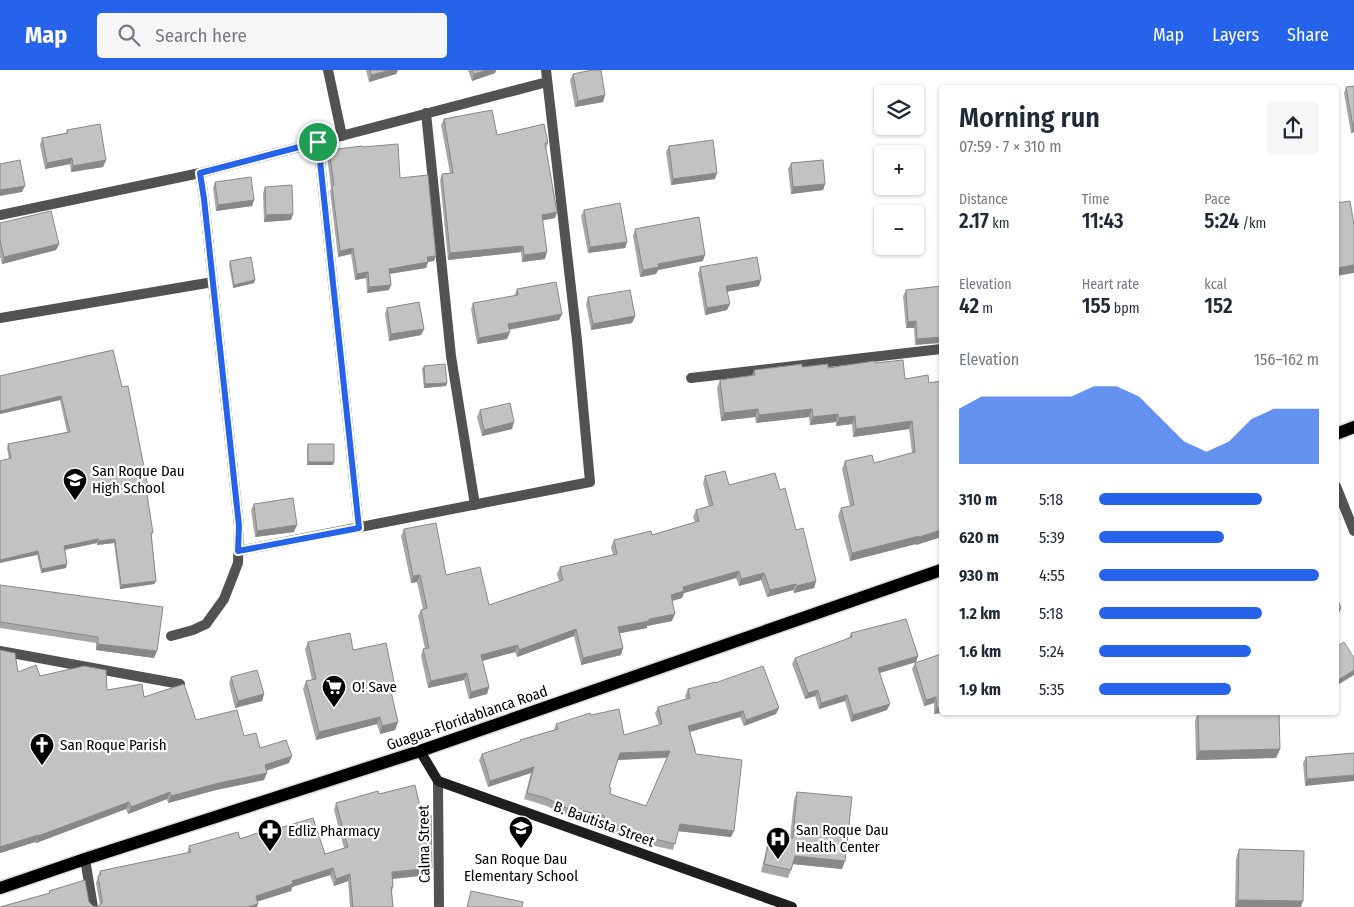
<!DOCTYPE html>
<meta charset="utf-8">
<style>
body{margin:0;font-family:"Fira Sans Condensed",sans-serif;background:#f6f6f7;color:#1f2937;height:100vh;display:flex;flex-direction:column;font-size:19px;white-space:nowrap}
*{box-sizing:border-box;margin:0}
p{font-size:16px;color:#747a83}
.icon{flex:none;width:28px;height:28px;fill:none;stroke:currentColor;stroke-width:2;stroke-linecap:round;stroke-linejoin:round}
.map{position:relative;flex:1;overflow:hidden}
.panel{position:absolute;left:939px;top:15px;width:400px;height:630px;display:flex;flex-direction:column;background:#fff;border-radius:5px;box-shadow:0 1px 4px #0004}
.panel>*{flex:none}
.controls{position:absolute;left:874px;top:15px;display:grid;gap:10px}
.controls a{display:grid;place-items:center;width:50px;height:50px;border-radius:5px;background:#fff;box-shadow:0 1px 4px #0004;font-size:25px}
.pin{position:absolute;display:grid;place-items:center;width:42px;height:42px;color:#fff;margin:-21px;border:2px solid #fff;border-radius:50%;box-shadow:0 1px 5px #0007}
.round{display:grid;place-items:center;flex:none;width:52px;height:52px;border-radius:5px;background:#f6f6f7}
.head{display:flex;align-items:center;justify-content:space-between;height:85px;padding:0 20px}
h1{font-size:28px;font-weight:600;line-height:38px}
.figures{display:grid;grid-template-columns:repeat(3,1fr);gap:8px;height:85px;padding:5px 20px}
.figures div{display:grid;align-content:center}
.figures b{font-size:21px;font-weight:600}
.figures small{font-size:14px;font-weight:400}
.figures p{font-size:14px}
.chart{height:140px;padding:10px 20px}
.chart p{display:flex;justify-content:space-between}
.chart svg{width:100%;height:90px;margin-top:5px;fill:#2563eb;opacity:.7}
ul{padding:0 20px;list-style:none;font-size:16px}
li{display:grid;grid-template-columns:80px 60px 1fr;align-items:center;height:38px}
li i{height:12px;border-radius:6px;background:#2563eb}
header{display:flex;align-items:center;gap:30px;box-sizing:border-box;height:70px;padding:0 25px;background:#2563eb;color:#fff}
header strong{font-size:24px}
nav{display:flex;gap:28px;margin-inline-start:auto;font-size:18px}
.search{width:350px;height:45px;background:#f6f6f7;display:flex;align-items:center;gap:12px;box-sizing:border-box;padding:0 18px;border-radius:5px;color:#747a83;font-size:19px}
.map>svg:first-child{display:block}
</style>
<header>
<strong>Map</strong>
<div class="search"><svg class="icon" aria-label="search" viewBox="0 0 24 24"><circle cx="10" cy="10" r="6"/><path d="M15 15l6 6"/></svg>Search here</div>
<nav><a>Map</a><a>Layers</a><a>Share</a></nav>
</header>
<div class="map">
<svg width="1354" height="837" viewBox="0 0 1354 837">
<rect width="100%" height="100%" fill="#fff"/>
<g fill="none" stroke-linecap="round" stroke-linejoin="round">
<defs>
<path id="primary" d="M1336 364 1354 357
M0 818 85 789 420 681 941 500"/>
</defs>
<use href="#primary" stroke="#dbdbdb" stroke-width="15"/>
<path stroke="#525252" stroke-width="10" d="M328 0 342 66
M426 43 451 286 475 435
M318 72 359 458
M0 145 200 103 547 12
M0 248 213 212
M691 308 941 279
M1336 416 1354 461
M238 481 590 412 577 270 546 0
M171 566 193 560 206 554 224 529 238 493 239 456 204 129 200 103
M0 581 180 614
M438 711 439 837
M85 789 93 837"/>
<path stroke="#1f1f1f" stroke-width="10" d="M420 681 438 711 792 837"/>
<use href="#primary" stroke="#000" stroke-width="12"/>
</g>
<path fill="#a7a7a7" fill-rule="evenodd" d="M366 0H398L396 4 369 12Z
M468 0H496L495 3 472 11Z
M573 4 605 25 603 32 575 37 570 10Z
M1354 16V62L1351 63 1344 23 1346 17Z
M444 49 497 65 548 73 546 79 557 142 555 148 543 150 545 189 522 192 521 182 448 190 440 110 442 104 450 103 441 55Z
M67 60 106 90 103 97 71 102 70 94 45 99 40 75 42 68 66 63Z
M669 76 715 109 671 115 666 82Z
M363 77 400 108 434 191 428 192 426 198 390 204 391 215 389 220 367 223 366 208 355 210 351 184 338 187 330 121 331 118 327 86 329 80Z
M791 93 825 114 823 120 791 124 788 99Z
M215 112 254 130 252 136 216 141 213 118Z
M265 117 291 150 264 152 263 123Z
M584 140 627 172 625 178 588 183 581 146Z
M0 153 59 174 56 180 2 194 0 186Z
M635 159 703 191 658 200 656 204 640 207 633 166Z
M230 191 254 213 233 218 229 195Z
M700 197 759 216 727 222V240L705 245 698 204Z
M941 216 915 275 914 258H906L903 226 906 220Z
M517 219 562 244 559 250 509 260 507 269 477 274 471 239 473 233 514 226Z
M588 227 635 246 632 253 591 260 586 234Z
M387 238 424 259 421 265 389 271 385 244Z
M113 280 147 421 156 511 154 514 120 519 114 473 97 475V473L65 480 66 498 41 503 37 485 9 389 7 378 8 374 67 362 60 330 0 344V306Z
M875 293 905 309 929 313 941 311V467L916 475V474L850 491 838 446 841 438 850 436 842 399 845 391 874 393 912 383 909 359 853 367 852 354 836 356V352L810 355 809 347 756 353 755 347 721 351 717 318 720 310 752 306 754 300 802 297 828 298Z
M424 296 447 313 446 316 424 318 422 299Z
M480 340 512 359 482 366 477 347Z
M308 374 333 395H307V378Z
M705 406 729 415 780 420 816 511 814 518 794 523 793 520 767 527 761 510 739 516 736 508 684 523 682 528 672 531V551L647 556V558L620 563 623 578 621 585 581 595 574 566 517 587 515 582 482 591 489 617 487 624 469 629 464 610 428 618 421 586 423 579H425L418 546 421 540 423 539 417 512 411 513 401 466 404 459 446 505 489 535 559 511 557 504 560 497 613 485 611 477 614 470 652 465 695 452 693 447 696 440 709 437 703 413Z
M254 434 294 462 255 467 251 440Z
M0 515 154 588 96 580V573L0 558Z
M851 563 918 586 916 592 880 603 887 640 851 652 845 631 819 639 815 626 805 629 792 594 795 588 849 568Z
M308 572 353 580 393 623H391L398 652 395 660 380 664 377 654 316 670 303 619 306 611 312 610 305 579Z
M0 580 18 602 40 606 107 620 144 627 196 650 244 666 260 678 289 693 266 701 264 710 216 720 168 733 167 729 128 744 126 739 36 773 35 772 0 783Z
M941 584V642L934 644V633L924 636 912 599 915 593Z
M231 607 264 624 262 631 235 638 229 613Z
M715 613 776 644 744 656 740 647 690 662 696 684 731 767 678 761 673 780 641 773 642 770 601 757 602 752 569 744V746L544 735 524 729 531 703 488 717 479 690 482 684 519 672 520 670 554 660 556 654 591 645 624 665 659 655 655 643 658 637 686 629 685 626 688 619ZM667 688 646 736 610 724 609 717 618 690Z
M1198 642 1280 679 1276 688 1196 690 1195 651Z
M1354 683 1305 716 1303 693 1306 687Z
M797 722 842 799 793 794 788 808 761 802 768 771 771 763 790 767 794 730Z
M379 724 429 805 393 809V817L392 822 393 837H350L348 811 334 816 330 805 292 817 291 821 257 831V837H0L49 823V821L89 832 93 836 97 837 100 835 96 813 100 801 187 783 189 776 240 769 276 759 325 784 344 778 334 740 336 733Z
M1239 779 1301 837H1235L1236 789Z"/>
<path fill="#888" d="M391 0H398L396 4 369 12 371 5Z
M488 0H496L495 3 472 11 474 4Z
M605 25 603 32 575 37 578 31Z
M1353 57H1354V62L1351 63Z
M72 88 70 94 45 99 47 93Z
M106 90 103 97 71 102 73 96Z
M717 103 715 109 671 115 673 109Z
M825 114 823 120 791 124 793 117Z
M25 116 22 122 0 126V120Z
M254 130 252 136 216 141 218 135Z
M557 142 555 148 540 151 542 145Z
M293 144 291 150 264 152 266 145Z
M627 172 625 178 588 183 590 177Z
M59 174 56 180 2 194 4 187Z
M523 176 521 182 448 190 450 183Z
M353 178 351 184 338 187 340 181Z
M547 182 545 189 522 192 524 185Z
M705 185 703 191 658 200 656 204 640 207 643 200 658 194Z
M436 186 434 191 425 192 427 187Z
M428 192 426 198 387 204 389 199Z
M1354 195V203L1336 206V198Z
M368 202 366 208 355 210 357 204Z
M255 210 254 213 233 218 234 215Z
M761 210 759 216 724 222 726 216Z
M391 215 389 220 367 223 369 217Z
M730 234 727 240 705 245 707 238Z
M562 244 559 250 506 260 508 254Z
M635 246 632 253 591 260 593 254Z
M916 251 914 258H906L908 252Z
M424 259 421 265 389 271 391 264Z
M510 262 507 269 477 274 479 268Z
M941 267V273L915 275 917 269Z
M447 313 446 316 424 318 425 314Z
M61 326 60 330 0 344V341Z
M758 339 755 347 721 351 724 343Z
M812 339 809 347 756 353 759 345Z
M838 344 836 352 810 355 813 347Z
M855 346 852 354 836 356 839 348Z
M912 351 909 359 853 367 856 359Z
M514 352 512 359 482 366 484 360Z
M308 392H334L333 395H307Z
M297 455 294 462 255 467 257 461Z
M941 460V467L916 475 919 467Z
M919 466 916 474 850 491 852 483Z
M98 469 97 473 62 480 64 476Z
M115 469 114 473 97 475 99 471Z
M38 481 37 485 0 493V490Z
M67 494 66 498 41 503 42 499Z
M739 501 736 508 684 523 682 528 668 532 671 525 683 517Z
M764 503 761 510 739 516 741 509Z
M420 505 417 512 411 513 413 506Z
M156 511 154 514 120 519 121 515Z
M816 511 814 518 794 523 797 516Z
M796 514 793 520 767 527 770 520Z
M1341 538 1338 546H1336V540Z
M675 544 672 551 647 556V558L616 564 618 557Z
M576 559 574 566 517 587 519 580Z
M98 574 157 581 154 588 96 580Z
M518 575 515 582 478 592 481 585Z
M623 578 621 585 581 595 583 588Z
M918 586 916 592 876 604 878 598Z
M1354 600V605L1336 616 1338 610Z
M467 603 464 610 428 618 431 611Z
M395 616 393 623 387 624 390 617Z
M489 617 487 624 469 629 471 622Z
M818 620 815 626 805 629 808 623Z
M264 624 262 631 235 638 238 631Z
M847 625 845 631 819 639 821 633Z
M936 627 934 633 924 636 926 630Z
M890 634 887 640 851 652 853 645Z
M779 638 776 644 744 656 746 650Z
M937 638H941V642H949L934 644Z
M743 641 740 647 686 663 688 656Z
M380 647 377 654 316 670 319 662Z
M398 652 395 660 380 664 382 656Z
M1280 679 1276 688 1196 690 1199 681Z
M670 681 668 687 617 690 620 683Z
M292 686 289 693 262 702 265 695Z
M534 697 531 703 488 717 490 711Z
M267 703 264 710 216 720 168 733 171 726 219 713Z
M1354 705V711L1305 716 1307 709Z
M170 722 167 729 128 744 131 737Z
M129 732 126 739 36 773 38 766Z
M680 754 734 761 731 767 677 761Z
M38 765 35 772 0 783V777Z
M795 786 845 791 842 799 792 794Z
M333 798 330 805 292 817 291 821 253 833 256 826 292 811Z
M432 798 429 805 389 809 392 802Z
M350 804 348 811 334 816 336 809Z
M1238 830 1303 831 1301 837H1235Z
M258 834 257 837H248Z"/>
<path fill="#c2c2c2" stroke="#888" fill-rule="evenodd" d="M370 0H391L371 5Z
M472 0H488L474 4Z
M592 0H601L605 25 578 31 573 4Z
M1354 16V57H1353L1346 17Z
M492 40 497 65 544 54 548 73H545L557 142 542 145 547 182 524 185 523 176 450 183 442 104 453 103 444 49Z
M100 54 106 90 73 96 72 88 47 93 42 68 68 63 67 60Z
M713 70 717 103 673 109 669 76Z
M398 74 400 108 428 105 436 186 427 187 428 192 389 199 391 215 369 217 368 202 357 204 353 178 340 181 332 116 334 115 329 80 362 76 363 77Z
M20 90 25 116 0 120V94Z
M823 90 825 114 793 117 791 93Z
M251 107 254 130 218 135 215 112Z
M292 115 293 144 266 145 265 117Z
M1350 131 1354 155V195L1336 198V133Z
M620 133 627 172 590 177 584 140Z
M51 141 59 174 4 187 0 170V153Z
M699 147 705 185 658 194 659 197 643 200 635 159Z
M251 187 255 210 234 215 230 191Z
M757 187 761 210 726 216 730 234 707 238 700 197Z
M556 212 562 244 508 254 510 262 479 268 473 233 518 225 517 219Z
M941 216V267L917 269 916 251 908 252 906 220Z
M630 220 635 246 593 254 588 227Z
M419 232 424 259 391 264 387 238Z
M113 280 122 317 128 316 148 417 146 418 153 463H151L156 511 121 515 115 469 99 471 98 469 64 476 67 494 42 499 38 481 0 490V391L11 388 8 374 70 362 61 326 0 341V306Z
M903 290 905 309 928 305 929 313 941 311V460L919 467V466L852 483 841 438 854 435 845 391 872 385 874 393 915 382 912 351 856 359 855 346 839 348 838 344 813 347 812 339 759 345 758 339 724 343 720 310 755 305 754 300 802 294V297L828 294V298L874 291 875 293Z
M445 294 447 313 425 314 424 296Z
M510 333 514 352 484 360 480 340Z
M308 374H334V392H308Z
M725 401 729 415 775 403 780 420 785 418 796 460 803 458 816 511 797 516 796 514 770 520 764 503 741 509 739 501 683 517 684 521 671 525 675 544 649 549V551L618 557 623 578 583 588 576 559 519 580 518 575 481 585 489 617 471 622 467 603 431 611 423 579 429 578 421 540 427 538 420 505 413 506 404 459 436 453 446 505 480 497 489 535 563 510 560 497 617 484 614 470 651 461 652 465 699 451 696 440 713 435 705 406Z
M293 428 297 455 257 461 254 434Z
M0 515 163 537 157 581 98 574V567L0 552Z
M1336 525 1341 538 1336 540Z
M906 549 918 586 878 598 890 634 853 645 847 625 821 633 818 620 808 623 795 588 852 567 851 563Z
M350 563 353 580 386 573 395 616 390 617 398 652 382 656 380 647 319 662 306 611 316 609 308 572Z
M1344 572 1354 588V600L1338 610 1336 608V577Z
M0 580 15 583 18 602 36 595 40 606 84 596 106 600 107 620 142 614 144 627 184 614 196 650 237 640 244 666 256 663 260 678 286 670 292 686 265 695 267 703 219 713 171 726 170 722 131 737 129 732 38 766V765L0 777Z
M941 584V638H937L936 627 926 630 915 593Z
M763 596 779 638 746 650 743 641 688 656 696 684 742 690 734 761 680 754 675 774 643 766 644 764 603 751 604 746 572 738 571 740 546 728 527 723 534 697 490 711 482 684 521 671 520 670 558 659 556 654 590 643 591 645 619 639 624 665 662 654 658 637 690 628 688 619 715 612V613ZM670 681 646 736 610 724 611 718 609 717 620 683Z
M257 600 264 624 238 631 231 607Z
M1198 642H1279L1280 679 1199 681Z
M1354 683V705L1307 709 1306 687Z
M415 715 424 754 431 745 432 798 392 802 393 817H391L393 837H353L350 804 336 809 333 798 292 811 293 814 256 826 258 834 248 837H0L50 823 49 821 85 810 89 832 93 836 97 837 102 833V830L98 806 101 805 100 801 191 782 189 776 238 762 240 769 275 757 276 759 313 748 325 784 348 777 336 733 378 721 379 724Z
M797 722 852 727 845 791 795 786 791 800 764 794 771 763 793 768Z
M1239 779 1304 781 1303 831 1238 830Z
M471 821 523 832 522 837H467Z"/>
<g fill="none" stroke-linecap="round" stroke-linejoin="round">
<defs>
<path id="route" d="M318 72 359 458 238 481 239 456 204 129 200 103Z"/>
</defs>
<use href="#route" stroke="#fff" stroke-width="10"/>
<use href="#route" stroke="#2563eb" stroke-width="6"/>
</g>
<defs>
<symbol id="school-pin" viewBox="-11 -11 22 30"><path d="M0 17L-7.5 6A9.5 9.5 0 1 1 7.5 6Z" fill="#000" stroke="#fff"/><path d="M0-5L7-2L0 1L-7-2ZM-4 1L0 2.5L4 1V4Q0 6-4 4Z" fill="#fff"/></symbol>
<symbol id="supermarket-pin" viewBox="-11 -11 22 30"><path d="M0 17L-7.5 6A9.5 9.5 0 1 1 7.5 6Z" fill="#000" stroke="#fff"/><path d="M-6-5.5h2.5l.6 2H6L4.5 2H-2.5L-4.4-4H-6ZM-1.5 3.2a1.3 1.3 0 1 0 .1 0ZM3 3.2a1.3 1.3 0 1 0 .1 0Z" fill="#fff"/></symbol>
<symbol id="church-pin" viewBox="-11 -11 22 30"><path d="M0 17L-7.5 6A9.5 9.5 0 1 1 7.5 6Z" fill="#000" stroke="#fff"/><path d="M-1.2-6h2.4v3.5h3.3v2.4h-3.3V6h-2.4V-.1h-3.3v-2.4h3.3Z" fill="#fff"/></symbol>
<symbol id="pharmacy-pin" viewBox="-11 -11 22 30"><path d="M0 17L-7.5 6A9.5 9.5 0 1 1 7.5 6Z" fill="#000" stroke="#fff"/><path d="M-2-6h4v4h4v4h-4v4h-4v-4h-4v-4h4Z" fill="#fff"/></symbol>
<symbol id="hospital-pin" viewBox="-11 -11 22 30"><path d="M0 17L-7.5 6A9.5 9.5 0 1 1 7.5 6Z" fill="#000" stroke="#fff"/><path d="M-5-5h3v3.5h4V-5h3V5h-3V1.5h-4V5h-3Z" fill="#fff"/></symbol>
</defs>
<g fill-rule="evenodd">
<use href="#school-pin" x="61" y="396" width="28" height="38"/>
<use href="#supermarket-pin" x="320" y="603" width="28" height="38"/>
<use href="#church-pin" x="28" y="661" width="28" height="38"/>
<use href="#school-pin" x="507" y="744" width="28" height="38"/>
<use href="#pharmacy-pin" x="256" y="747" width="28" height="38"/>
<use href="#hospital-pin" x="764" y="755" width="28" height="38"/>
</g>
<g text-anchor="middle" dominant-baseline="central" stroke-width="4.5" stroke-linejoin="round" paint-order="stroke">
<g font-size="15" fill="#000" stroke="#fff" text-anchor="start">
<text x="92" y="401">San Roque Dau<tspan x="92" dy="17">High School</tspan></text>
<text x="352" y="617">O! Save</text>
<text x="60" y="675">San Roque Parish</text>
<text x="796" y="760">San Roque Dau<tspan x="796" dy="17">Health Center</tspan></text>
<text x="288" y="761">Edliz Pharmacy</text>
<text x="521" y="789" text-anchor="middle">San Roque Dau<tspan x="521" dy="17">Elementary School</tspan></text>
</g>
<g font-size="15" fill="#000" stroke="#fff">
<text transform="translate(467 648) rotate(-19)">Guagua-Floridablanca Road</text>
<text transform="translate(604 754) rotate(20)">B. Bautista Street</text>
<text transform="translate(424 774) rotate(-91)">Calma Street</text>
</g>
</g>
</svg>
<div class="controls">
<a><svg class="icon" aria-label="layers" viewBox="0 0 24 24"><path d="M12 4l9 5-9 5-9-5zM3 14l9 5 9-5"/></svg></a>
<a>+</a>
<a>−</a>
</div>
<div class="pin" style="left:318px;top:72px;background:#1e9e55"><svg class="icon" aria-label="arrive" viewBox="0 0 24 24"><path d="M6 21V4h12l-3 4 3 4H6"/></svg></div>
<section class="panel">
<div class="head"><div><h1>Morning run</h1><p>07:59 · 7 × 310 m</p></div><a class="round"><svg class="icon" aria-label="share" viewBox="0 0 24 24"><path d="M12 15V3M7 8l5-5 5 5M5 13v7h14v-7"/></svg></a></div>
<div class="figures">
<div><p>Distance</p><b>2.17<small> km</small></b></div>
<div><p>Time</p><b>11:43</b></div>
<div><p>Pace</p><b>5:24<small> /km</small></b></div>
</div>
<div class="figures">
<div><p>Elevation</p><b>42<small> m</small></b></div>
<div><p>Heart rate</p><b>155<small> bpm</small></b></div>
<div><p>kcal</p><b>152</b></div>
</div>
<div class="chart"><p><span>Elevation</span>156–162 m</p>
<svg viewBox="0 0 160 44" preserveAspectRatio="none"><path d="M0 44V17L10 11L20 11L30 11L40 11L50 11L60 6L70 6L80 11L90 22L100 33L110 38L120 33L130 22L140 17L150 17L160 17V44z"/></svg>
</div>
<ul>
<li><b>310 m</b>5:18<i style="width:74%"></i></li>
<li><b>620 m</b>5:39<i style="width:57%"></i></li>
<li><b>930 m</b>4:55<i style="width:100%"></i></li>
<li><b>1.2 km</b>5:18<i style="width:74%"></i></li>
<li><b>1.6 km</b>5:24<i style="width:69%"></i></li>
<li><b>1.9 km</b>5:35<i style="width:60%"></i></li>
</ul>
</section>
</div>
